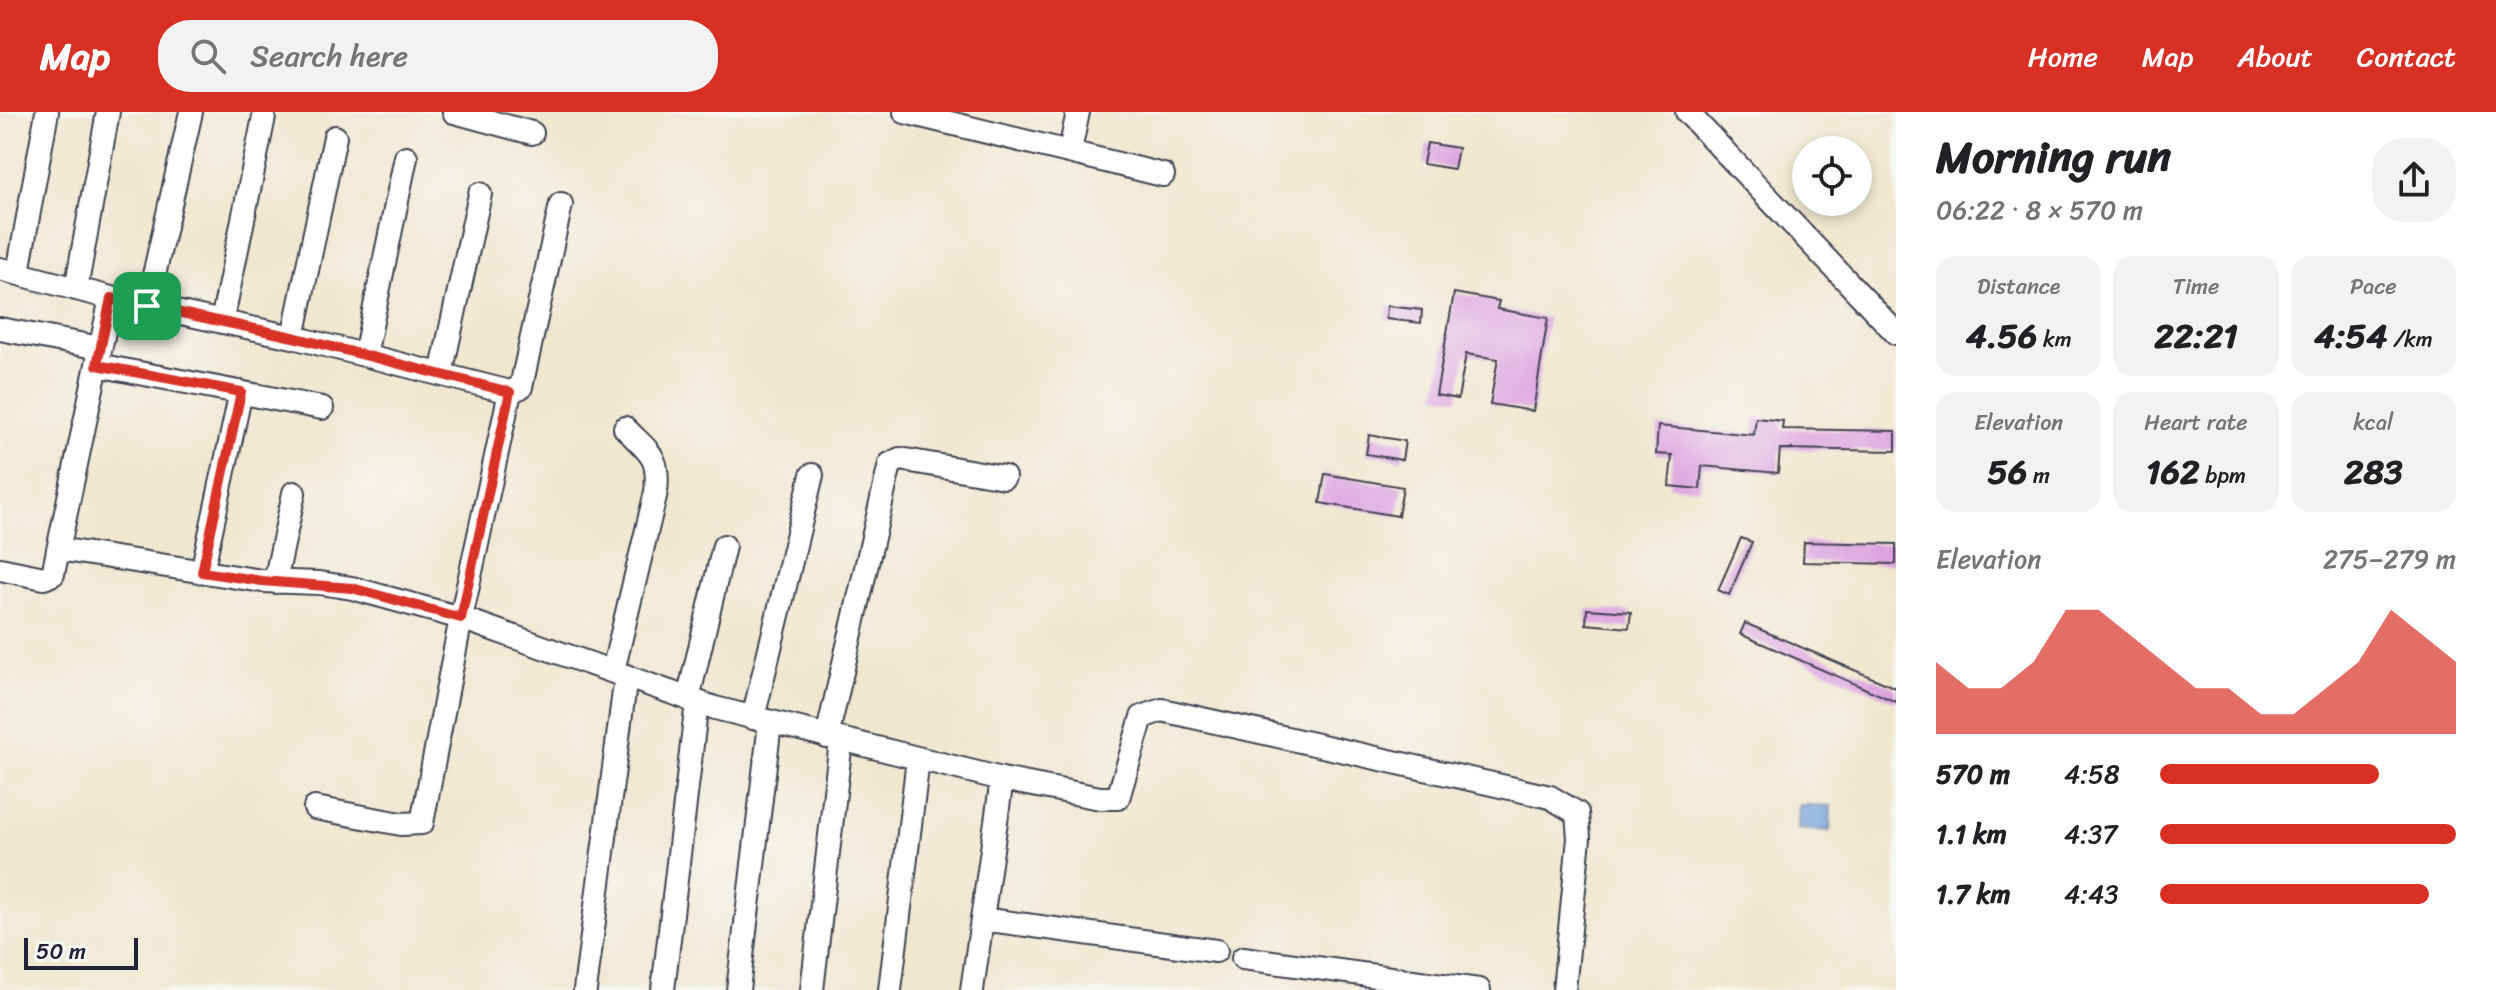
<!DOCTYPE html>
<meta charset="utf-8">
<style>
body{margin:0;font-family:Sriracha,sans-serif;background:#f2f2f2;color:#202124;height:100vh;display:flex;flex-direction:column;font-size:30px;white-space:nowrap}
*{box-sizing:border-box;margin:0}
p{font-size:26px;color:#757577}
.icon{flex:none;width:44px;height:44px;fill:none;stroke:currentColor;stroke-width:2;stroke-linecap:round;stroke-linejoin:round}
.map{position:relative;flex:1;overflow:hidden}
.details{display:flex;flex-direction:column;background:#fff;width:600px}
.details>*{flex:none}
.fabs{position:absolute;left:1792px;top:24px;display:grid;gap:16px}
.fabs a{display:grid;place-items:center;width:80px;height:80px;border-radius:50%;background:#fff;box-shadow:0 4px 12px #0003;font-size:40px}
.scale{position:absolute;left:24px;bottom:20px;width:114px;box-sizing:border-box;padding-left:8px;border:4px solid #22223b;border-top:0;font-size:22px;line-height:28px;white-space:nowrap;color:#22223b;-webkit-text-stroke:6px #f6f6f2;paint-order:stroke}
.pin{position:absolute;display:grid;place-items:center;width:68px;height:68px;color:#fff;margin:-34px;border-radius:16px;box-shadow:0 4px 12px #0006}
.round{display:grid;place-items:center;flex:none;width:84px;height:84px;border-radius:32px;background:#f2f2f2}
.head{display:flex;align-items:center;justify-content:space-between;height:136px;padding:0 40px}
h1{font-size:44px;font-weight:800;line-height:60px}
.metrics{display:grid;grid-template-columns:repeat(3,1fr);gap:12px;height:136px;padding:8px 40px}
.metrics div{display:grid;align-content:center;border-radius:20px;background:#f2f2f2;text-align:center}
.metrics b{font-size:34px;font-weight:800}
.metrics small{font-size:22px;font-weight:400}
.metrics p{font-size:22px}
.chart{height:224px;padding:16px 40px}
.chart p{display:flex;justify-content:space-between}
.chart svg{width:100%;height:144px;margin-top:8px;fill:#d93025;opacity:.7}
ul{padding:0 40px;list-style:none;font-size:26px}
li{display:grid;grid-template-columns:128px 96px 1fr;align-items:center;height:60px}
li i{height:20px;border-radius:10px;background:#d93025}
header{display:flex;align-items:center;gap:48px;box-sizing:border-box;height:112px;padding:0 40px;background:#d93025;color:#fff}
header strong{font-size:38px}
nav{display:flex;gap:44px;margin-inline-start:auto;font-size:28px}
.search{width:560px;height:72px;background:#f2f2f2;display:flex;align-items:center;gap:20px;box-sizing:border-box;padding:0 28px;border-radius:32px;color:#757577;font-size:30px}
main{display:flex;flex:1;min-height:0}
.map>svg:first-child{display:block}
</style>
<header>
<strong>Map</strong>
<div class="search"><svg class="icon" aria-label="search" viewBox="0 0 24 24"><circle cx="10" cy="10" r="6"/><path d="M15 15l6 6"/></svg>Search here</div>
<nav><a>Home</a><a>Map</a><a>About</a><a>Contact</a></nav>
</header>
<main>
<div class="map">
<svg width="1896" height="878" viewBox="0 0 1896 878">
<rect width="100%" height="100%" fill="#f6f6f2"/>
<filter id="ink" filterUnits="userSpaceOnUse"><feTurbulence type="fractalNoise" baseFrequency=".0125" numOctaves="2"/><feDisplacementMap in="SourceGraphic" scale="16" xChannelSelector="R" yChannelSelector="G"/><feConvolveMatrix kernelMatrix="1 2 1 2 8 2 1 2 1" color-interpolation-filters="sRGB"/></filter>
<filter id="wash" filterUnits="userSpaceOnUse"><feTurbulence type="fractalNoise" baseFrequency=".006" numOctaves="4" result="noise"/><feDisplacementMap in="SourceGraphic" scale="32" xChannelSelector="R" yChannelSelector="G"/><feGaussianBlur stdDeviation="1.8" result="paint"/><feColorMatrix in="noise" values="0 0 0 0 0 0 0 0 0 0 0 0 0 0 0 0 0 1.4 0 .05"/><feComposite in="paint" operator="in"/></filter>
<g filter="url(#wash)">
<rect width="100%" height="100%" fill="#efe7ce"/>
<path fill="#6d9ed8" stroke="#48608a" stroke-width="2" d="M1799 693 1831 694 1830 719 1798 717Z"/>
<g id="blocks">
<path fill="#dda3e0" d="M1427 31 1458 36 1454 57 1423 52Z
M1454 181 1499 189 1497 197 1548 206 1533 299 1490 292 1498 247 1466 242 1458 287 1436 283Z
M1387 194 1422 198 1421 211 1386 207Z
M1756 306 1783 309 1782 317 1896 319V339L1780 337 1778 361 1702 354 1700 377 1669 374 1672 343 1656 342 1658 314 1754 323Z
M1369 323 1405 329 1402 348 1366 342Z
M1325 362 1403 375 1398 404 1320 391Z
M1741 426 1752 430 1729 483 1718 478Z
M1804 430 1896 432V452L1803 450Z
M1587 497 1631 500 1629 516 1586 512Z
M1745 511 1896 576V590L1740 522Z"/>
</g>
</g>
<g filter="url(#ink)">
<use href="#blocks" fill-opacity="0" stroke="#414051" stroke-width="2"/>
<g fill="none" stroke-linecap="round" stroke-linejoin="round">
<defs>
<path id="minor" d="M454 0 532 21
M905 0 1163 63
M1687 0 1896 221
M1070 39 1078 0
M0 157 111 186 293 225 510 280 461 506 422 711 401 712 315 696
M18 160 47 0
M76 177 108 0
M147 194 191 0
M222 210 264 5
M0 217 100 236
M293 225 335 25
M365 243 406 45
M97 253 322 296
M441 262 480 82
M510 280 521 275 561 92
M58 437 262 469 320 471 352 476 461 506 715 596 1002 667 1100 686H1118L1142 605 1162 598 1550 685 1577 701 1579 726 1564 878
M0 457 44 466 53 462 111 186
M202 460 241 280
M275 470 294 381
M613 559 656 380C660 343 649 341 625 316
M688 587 724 434
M753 606 812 363
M827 625 890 352 900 347 1004 365
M982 807 1216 839
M1243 846 1479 878
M585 878 626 564
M663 878 697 590
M738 878 770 611
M812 878 841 629
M890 878 918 647
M972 878 1002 667"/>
</defs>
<use href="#minor" stroke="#414051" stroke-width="26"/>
<use href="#minor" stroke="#fff" stroke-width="22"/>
</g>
</g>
<g fill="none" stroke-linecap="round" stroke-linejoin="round" filter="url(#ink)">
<defs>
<path id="route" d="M111 186 293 225 510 280 461 506 352 476 262 469 202 460 241 280 97 253Z"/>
</defs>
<use href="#route" stroke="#fff" stroke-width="16"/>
<use href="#route" stroke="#d93025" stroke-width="10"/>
</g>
</svg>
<div class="fabs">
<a><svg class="icon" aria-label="locate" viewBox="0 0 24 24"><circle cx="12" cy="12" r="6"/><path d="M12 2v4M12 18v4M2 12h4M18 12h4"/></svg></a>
</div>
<div class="scale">50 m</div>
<div class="pin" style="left:147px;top:194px;background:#1e9e55"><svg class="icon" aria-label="arrive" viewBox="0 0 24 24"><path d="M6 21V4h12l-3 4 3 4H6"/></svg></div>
</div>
<section class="details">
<div class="head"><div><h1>Morning run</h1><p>06:22 · 8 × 570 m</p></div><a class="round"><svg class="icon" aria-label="share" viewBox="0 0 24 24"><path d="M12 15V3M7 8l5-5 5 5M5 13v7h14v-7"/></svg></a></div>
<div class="metrics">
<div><p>Distance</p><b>4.56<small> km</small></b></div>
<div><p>Time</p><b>22:21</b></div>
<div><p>Pace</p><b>4:54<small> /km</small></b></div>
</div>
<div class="metrics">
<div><p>Elevation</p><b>56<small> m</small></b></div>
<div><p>Heart rate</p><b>162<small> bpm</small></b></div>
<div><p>kcal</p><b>283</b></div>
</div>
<div class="chart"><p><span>Elevation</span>275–279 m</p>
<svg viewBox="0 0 160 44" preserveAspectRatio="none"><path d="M0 44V22L10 30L20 30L30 22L40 6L50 6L60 14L70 22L80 30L90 30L100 38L110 38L120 30L130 22L140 6L150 14L160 22V44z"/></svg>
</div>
<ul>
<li><b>570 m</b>4:58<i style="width:74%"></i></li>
<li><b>1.1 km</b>4:37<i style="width:100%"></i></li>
<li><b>1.7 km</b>4:43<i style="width:91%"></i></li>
</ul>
</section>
</main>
